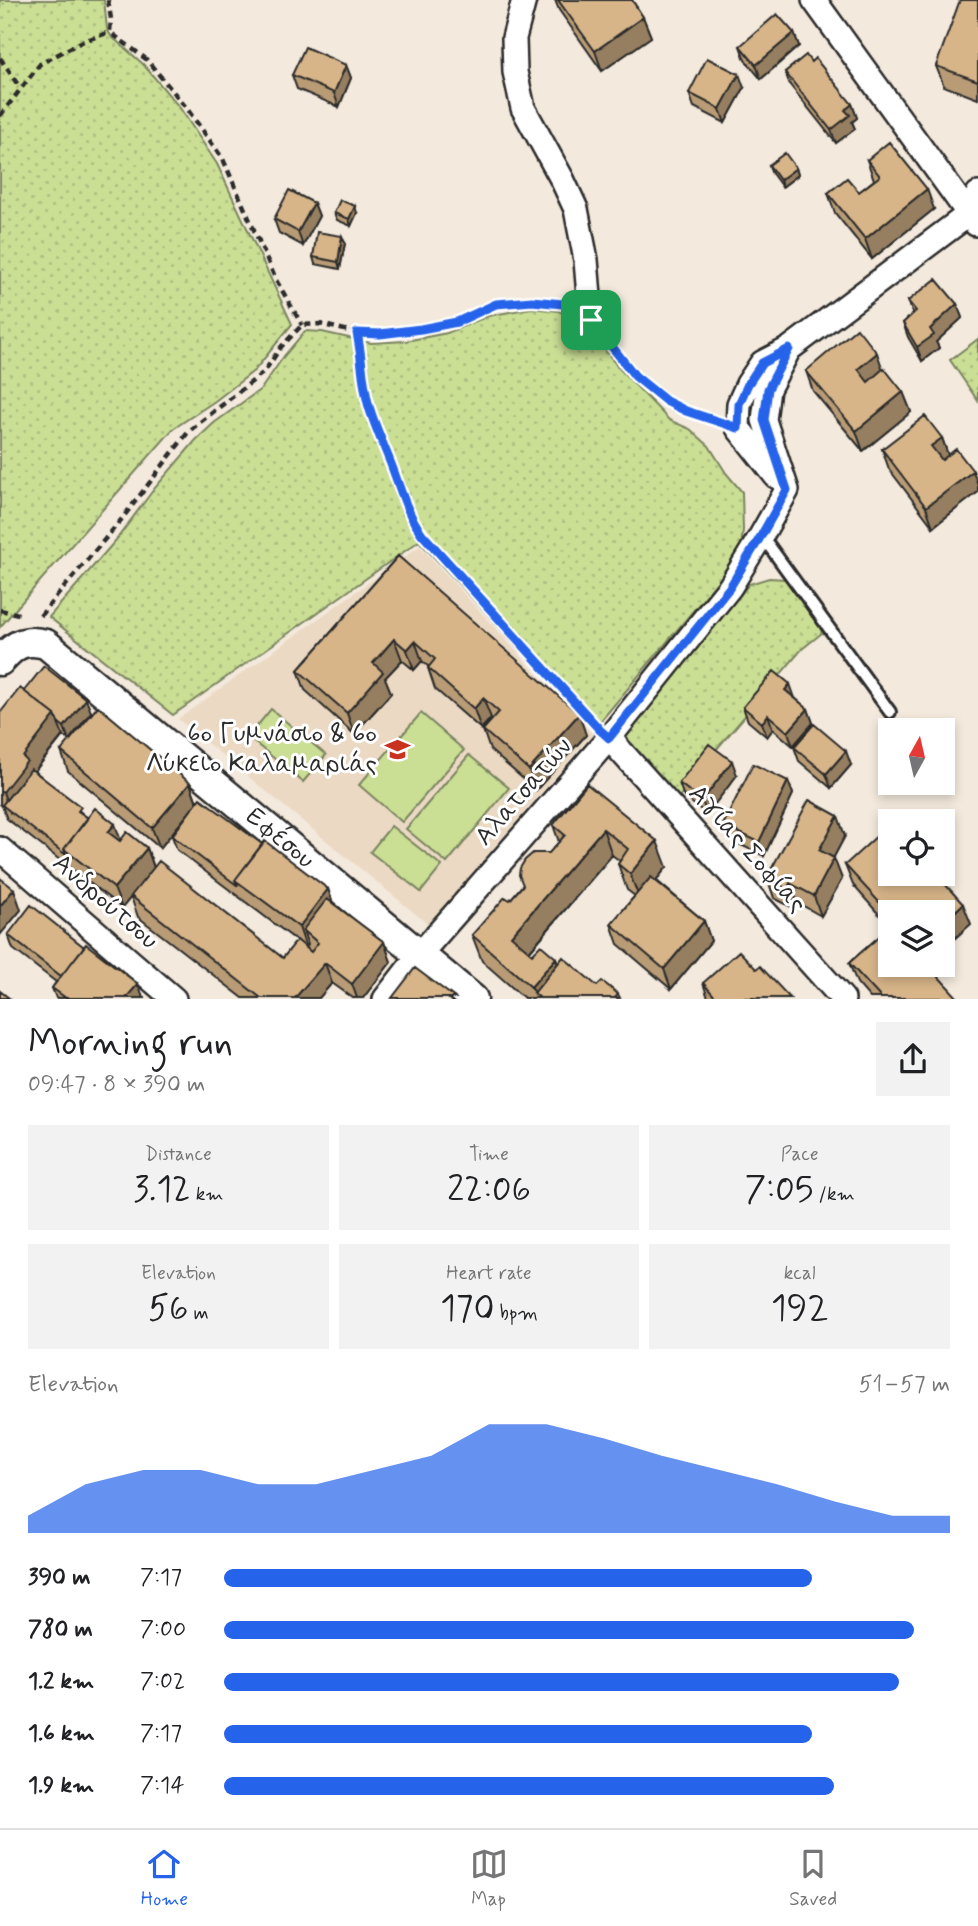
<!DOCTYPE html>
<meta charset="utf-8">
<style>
body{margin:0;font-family:Mynerve,sans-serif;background:#f2f2f2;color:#202124;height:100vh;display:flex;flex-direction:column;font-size:26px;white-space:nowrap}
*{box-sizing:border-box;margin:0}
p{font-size:23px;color:#757577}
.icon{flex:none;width:38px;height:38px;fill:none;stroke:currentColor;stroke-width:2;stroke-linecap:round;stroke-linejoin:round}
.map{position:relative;height:999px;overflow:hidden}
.side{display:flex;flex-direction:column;background:#fff;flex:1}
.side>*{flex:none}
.needle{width:46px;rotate:8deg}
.controls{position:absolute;left:878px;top:718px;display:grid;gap:14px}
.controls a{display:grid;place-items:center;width:77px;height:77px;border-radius:0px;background:#fff;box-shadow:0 4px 10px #0003;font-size:35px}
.pin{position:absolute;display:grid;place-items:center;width:60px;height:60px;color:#fff;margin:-30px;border-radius:14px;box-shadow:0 4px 10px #0006}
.round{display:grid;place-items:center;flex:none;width:74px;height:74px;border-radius:0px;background:#f2f2f2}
.summary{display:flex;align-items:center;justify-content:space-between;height:119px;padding:0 28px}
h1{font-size:38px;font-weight:600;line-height:52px}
.figures{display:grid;grid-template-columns:repeat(3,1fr);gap:10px;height:119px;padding:7px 28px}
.figures div{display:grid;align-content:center;border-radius:0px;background:#f2f2f2;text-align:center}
.figures b{font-size:35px;font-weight:600}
.figures small{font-size:19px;font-weight:400}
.figures p{font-size:19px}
.chart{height:196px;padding:14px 28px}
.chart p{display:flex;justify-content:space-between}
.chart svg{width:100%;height:126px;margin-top:7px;fill:#2563eb;opacity:.7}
ul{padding:0 28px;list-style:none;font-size:23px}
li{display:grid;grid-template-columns:112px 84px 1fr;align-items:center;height:52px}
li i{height:18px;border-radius:9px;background:#2563eb}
.dock{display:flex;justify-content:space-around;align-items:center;height:98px;border-top:2px solid #e0e0e0;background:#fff;font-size:19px;color:#757577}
.dock a{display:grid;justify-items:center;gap:4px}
.dock .current{color:#2563eb}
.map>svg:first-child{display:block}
</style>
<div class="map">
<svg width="978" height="999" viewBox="0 0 978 999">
<defs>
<pattern id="grass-dots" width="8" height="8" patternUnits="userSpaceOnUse" patternTransform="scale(1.75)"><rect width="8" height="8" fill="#cade94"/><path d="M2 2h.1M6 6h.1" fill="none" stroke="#aebf80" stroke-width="1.8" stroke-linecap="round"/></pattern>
</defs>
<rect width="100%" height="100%" fill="#f3e9dc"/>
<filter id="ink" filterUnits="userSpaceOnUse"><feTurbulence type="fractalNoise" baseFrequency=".0143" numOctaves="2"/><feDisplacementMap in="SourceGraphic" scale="14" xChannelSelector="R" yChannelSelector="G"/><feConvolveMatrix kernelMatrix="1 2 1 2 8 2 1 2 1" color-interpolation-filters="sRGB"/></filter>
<g filter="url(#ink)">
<path fill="#ebd9c3" d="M420 546 592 734 428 924 178 719Z"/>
<path fill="url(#grass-dots)" stroke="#7a8460" stroke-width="2" d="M0 0H104L107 29 111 36 143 64 180 108 217 164 292 324 255 370 215 401 173 429 0 627Z
M531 308 559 311 588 326 618 367 669 420 690 429 709 446 726 473 742 492 743 530 740 555 594 729 419 541 173 715 49 617 116 540 154 489 196 440 214 423 261 389 284 356 305 331 322 332 371 343 406 341 447 333 488 316Z
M978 339V401L950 360Z
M769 578 786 579 820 628 822 633 802 649 715 751 676 801 622 738 749 584Z"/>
<path fill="#cade94" stroke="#7a8460" stroke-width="2" d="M271 709 326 755 303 782 248 737Z
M421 713 464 750 402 822 359 785Z
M469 755 509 788 447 863 406 829Z
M391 826 442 866 421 892 370 852Z"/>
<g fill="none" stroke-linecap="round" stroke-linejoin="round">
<defs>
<path id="service" d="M762 536 890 712"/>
<path id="minor" d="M524 0 514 38 515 72 523 108 562 179 576 209 586 260 591 320
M814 0 976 224
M776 476 738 428 739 404 748 384 762 363 789 349
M609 738 843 999
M0 849 174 999
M385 999 420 954 609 738 730 587 761 536 787 490 764 420 768 389 789 349 969 214 978 194"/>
<g id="tertiary">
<path id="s1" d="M0 661C14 645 24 638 46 644L473 999"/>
</g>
</defs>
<use href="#service" stroke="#2b2b2b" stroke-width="16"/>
<use href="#minor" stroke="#2b2b2b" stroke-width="28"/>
<use href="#tertiary" stroke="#2b2b2b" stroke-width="33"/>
<path stroke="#2b2b2b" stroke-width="4.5" stroke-dasharray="7 5" stroke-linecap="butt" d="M108 0 111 19 110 32 146 59 185 106 223 159 276 280 302 325
M0 58 20 88
M0 116 40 64 81 42 110 32
M357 333C362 356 362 380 368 403 373 422 382 441 389 459 400 486 405 511 422 534L593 722
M604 337C621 360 640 384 665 401 680 411 700 415 717 421
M0 610 23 615
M40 616 121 520 189 431 264 372 281 347 302 325 320 324 357 333 380 334 421 329 457 322 496 304 532 301 563 304 568 307"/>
<use href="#service" stroke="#fff" stroke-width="10"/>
<use href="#minor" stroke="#fff" stroke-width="23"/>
<use href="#tertiary" stroke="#fff" stroke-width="28"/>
</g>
<path fill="#b99c76" stroke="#2b2b2b" stroke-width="2" d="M555 0H632L643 17 651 37 602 71 559 10Z
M978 0V99L944 86 936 66Z
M794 33 799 46 761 79 745 60 740 46Z
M811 62 852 104 857 118 852 122 855 129 836 143 790 85 785 72Z
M346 65 351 78 339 107 297 89 292 75Z
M744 88 725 123 694 107 689 93Z
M867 160 934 209 872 259 835 213 828 193 859 192 874 180Z
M769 165 796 168 798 175 782 187 771 172Z
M314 203 319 216 303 246 279 233 274 219Z
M334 213H357L351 226 337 220Z
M345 243 340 269 315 264 313 257Z
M908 301 957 304 962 318 936 342 939 348 922 361 908 337 903 323 913 314Z
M883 369 903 392 911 412 863 451 813 391 806 371Z
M942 438 948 455 973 471 978 485V492L933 527 889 469 882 449Z
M398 556 586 735 536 790 490 750 483 730 492 719 491 718 481 729 435 689 428 668 429 667 422 661 414 670 402 660 385 678 391 693 354 734 305 690 298 670Z
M24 691 91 712 69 740 63 736 35 771 84 815 121 840 147 848 154 867 283 958 297 941 177 850 172 836 188 814 160 848 68 771 61 751 190 783 197 802 262 844 328 889 333 904 384 942 391 962 363 998H353L332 983 319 998H243L138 917 131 897 122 908 7 819 2 806 0 804V713Z
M795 698 808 709 813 723 793 746 773 729 767 737 748 721 743 707Z
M794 747 851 765 831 788 799 761Z
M737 775 707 814 684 797 679 783Z
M788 781 793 794 764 856 728 839 723 825Z
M587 784 667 867 656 880 704 921 711 941 671 989 618 944 611 924 635 896 627 890 618 864 620 861 612 855 529 952 532 954 556 958 558 964 597 986 618 994 620 998H524L482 961 472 935 510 900 559 842 553 825Z
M845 836 833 858 842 879 821 916 798 903 795 909 774 898 767 877Z
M845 865 971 924 891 912V964L958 998H870L857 983 849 963 890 927 853 885Z
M8 935 84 947 138 984 143 997 146 998H56L52 988 56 982 13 949Z
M756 969 790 998H708L703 983Z"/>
<path fill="#967f60" stroke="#2b2b2b" stroke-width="2" d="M643 17 651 37 602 71 595 51Z
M794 33 799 46 761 79 756 65Z
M346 65 351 78 339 107 334 93Z
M739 74 744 88 725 123 720 109Z
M852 104 857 118 852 122 855 129 836 143 831 130 845 110Z
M796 168 798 175 782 187 780 180Z
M927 189 934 209 872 259 865 239Z
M314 203 319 216 303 246 298 232Z
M355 206 357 213 351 226 349 219Z
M342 236 345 243 340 269 338 262Z
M957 304 962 318 936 342 939 348 922 361 917 347 930 329Z
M877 353 884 373 865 389 858 369Z
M903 392 911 412 863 451 856 431Z
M942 438 949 458 938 466 931 446Z
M973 471 978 485V492L933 527 926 507Z
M394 639 402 660 385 678 391 693 354 734 347 713 373 663Z
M415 641 422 661 414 670 407 650Z
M790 684 795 698 785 690Z
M483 698 491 718 481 729 474 709Z
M86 699 91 712 69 740 64 727Z
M808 709 813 723 793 746 788 732Z
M579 714 586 735 536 790 529 770Z
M55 715 63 735 32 774 10 812 3 792 23 757Z
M768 715 773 729 767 737 762 723Z
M846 751 851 765 831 788 826 774Z
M732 761 737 775 707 814 702 801Z
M788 781 793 794 764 856 759 842Z
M190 783 197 803 160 848 152 828Z
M838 816 845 836 827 870 819 850Z
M115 824 122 844 108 832Z
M603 829 612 855 520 962 511 936Z
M657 841 667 867 640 900 630 874Z
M147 848 154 868 122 908 114 888Z
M834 858 842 879 821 916 814 896Z
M790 883 798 903 795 909 787 889Z
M14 889 21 910 0 935V906Z
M328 889 335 909 303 930 308 945 306 948 299 927Z
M963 904 971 924 943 949V923Z
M704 921 711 941 671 989 664 969Z
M384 942 391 962 363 998H357L352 984Z
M556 958 565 984 534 993 531 987Z
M325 963 332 983 319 998H295Z
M138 984 143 998H126Z"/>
<path fill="#d7b589" stroke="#2b2b2b" stroke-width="2" d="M558 0H632L643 17 595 51Z
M960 0H978V81L936 66Z
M777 14 794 33 756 65 740 46Z
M305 47 346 65 334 93 292 75Z
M806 55 811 62 815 58 852 104 845 110 850 115 831 130 785 72Z
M707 58 739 74 720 109 689 93Z
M889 142 927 189 865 239 828 193 847 178 859 192 880 176 867 160Z
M785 153 796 168 780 180 769 165Z
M289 190 314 203 298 232 274 219Z
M340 200 355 206 349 219 334 213Z
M317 232 342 236 338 262 313 257Z
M936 279 957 304 930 329 934 335 917 347 903 323 916 311 908 301Z
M857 328 877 353 858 369 868 382 884 368 903 392 856 431 806 371Z
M925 416 942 438 931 446 942 460 956 449 973 471 926 507 882 449Z
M398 556 579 714 529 770 483 730 499 712 483 698 474 709 428 668 435 659 415 641 407 650 394 639 373 663 383 672 347 713 298 670Z
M44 666 86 699 64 727 58 722 55 715 24 691Z
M774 671 790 684 785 690 808 709 788 732 768 715 762 723 743 707Z
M20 688 55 715 23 757 27 761 3 792 0 790V713Z
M98 706 190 783 152 828 61 751Z
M814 724 846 751 826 774 794 747Z
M709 744 732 761 702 801 679 783Z
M753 764 788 781 759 842 723 825Z
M31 769 81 807 78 811 88 818 64 849 66 855 2 805Z
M587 784 657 841 630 874 618 864 628 849 603 829 511 936 532 954 541 945 556 958 531 987 472 935 505 897 510 900 523 885 519 875 520 868 525 860 533 853H549L565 835 553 825Z
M200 798 262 844 235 880 238 886 172 836Z
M809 800 838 816 819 850 834 858 814 896 790 883 787 889 767 877Z
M95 808 115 824 108 832 120 841 127 832 147 848 114 888 64 849Z
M890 824 891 873H935L963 904 943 923V912H891V915L845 865Z
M265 841 328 889 299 927 235 880Z
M159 861 283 958 297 940 311 952 318 943 303 930 327 899 384 942 352 984 325 963 295 998H261L131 896Z
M651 877 704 921 664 969 611 924Z
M0 878 14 889 0 906Z
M31 905 84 947 61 976 8 935Z
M891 926V964H927L958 998H881L849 963Z
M86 944 138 984 126 998H66L52 988Z
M739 951 756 969 760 966 790 998H716L703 983Z
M563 957 597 986 602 981 618 994 615 998H540L534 993Z
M415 968 455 998H392Z
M0 991 9 998H0Z"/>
</g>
<g fill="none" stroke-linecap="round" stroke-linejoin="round" filter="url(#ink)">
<defs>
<path id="route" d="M532 301 563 304 591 320 635 376 666 401 686 411 738 428 739 404 748 384 762 363 789 349 768 389 764 420 787 490 761 536 730 587 609 738 600 730 422 534C405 511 400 486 389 459 382 441 373 422 368 403 362 380 362 356 357 333L380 334 421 329 457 322 496 304Z"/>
</defs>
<use href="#route" stroke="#fff" stroke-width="14"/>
<use href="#route" stroke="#2563eb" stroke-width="9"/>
</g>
<defs>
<symbol id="school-bare" viewBox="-9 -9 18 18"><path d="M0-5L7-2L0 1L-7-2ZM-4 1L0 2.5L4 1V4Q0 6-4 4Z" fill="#c8321e" stroke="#fff" stroke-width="2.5" paint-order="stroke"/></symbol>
</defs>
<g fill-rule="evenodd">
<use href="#school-bare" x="380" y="732" width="35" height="35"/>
</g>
<g text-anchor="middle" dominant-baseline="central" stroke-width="6" stroke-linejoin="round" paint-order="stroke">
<g font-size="26" fill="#2b2b2b" stroke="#fff" text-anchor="end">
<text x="377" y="734">6ο Γυμνάσιο &amp; 6ο<tspan x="377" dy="30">Λύκειο Καλαμαριάς</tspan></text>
</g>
<g font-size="26" fill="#2b2b2b" stroke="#fff">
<text transform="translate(524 792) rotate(-49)">Αλατσατών</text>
<text stroke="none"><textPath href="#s1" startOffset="357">Εφέσου</textPath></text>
<text transform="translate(747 849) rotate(48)">Αγίας Σοφίας</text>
<text transform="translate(105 902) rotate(41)">Ανδρούτσου</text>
</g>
</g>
</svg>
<div class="controls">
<a><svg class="needle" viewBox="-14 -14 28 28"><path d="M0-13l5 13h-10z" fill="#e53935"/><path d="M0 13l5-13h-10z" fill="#757577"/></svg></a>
<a><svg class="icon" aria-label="locate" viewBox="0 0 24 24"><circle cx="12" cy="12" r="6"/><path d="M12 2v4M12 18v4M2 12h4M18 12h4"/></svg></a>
<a><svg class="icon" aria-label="layers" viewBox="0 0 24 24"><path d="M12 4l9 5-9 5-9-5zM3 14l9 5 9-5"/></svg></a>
</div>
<div class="pin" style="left:591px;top:320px;background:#1e9e55"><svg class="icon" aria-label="arrive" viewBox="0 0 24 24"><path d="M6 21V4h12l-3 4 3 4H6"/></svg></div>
</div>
<section class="side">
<div class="summary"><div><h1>Morning run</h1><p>09:47 · 8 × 390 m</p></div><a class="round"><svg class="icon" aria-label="share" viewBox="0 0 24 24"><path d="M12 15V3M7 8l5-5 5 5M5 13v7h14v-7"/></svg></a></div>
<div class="figures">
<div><p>Distance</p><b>3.12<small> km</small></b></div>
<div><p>Time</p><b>22:06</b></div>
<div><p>Pace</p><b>7:05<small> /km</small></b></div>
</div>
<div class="figures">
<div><p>Elevation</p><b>56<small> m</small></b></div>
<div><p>Heart rate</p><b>170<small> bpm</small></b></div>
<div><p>kcal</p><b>192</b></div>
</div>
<div class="chart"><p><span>Elevation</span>51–57 m</p>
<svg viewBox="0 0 160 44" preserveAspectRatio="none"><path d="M0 44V38L10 27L20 22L30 22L40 27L50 27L60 22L70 17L80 6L90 6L100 11L110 17L120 22L130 27L140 33L150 38L160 38V44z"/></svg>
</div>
<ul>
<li><b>390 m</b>7:17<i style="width:81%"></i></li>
<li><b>780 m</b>7:00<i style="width:95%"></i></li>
<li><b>1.2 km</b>7:02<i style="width:93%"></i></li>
<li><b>1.6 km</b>7:17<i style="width:81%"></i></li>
<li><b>1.9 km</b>7:14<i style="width:84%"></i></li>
</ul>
</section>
<nav class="dock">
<a class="current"><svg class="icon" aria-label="home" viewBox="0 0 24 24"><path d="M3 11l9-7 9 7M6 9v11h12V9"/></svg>Home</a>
<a><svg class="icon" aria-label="map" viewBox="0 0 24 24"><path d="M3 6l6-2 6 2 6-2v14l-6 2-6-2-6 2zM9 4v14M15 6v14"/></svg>Map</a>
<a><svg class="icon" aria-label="saved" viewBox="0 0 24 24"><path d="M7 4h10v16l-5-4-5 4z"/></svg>Saved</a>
</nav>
